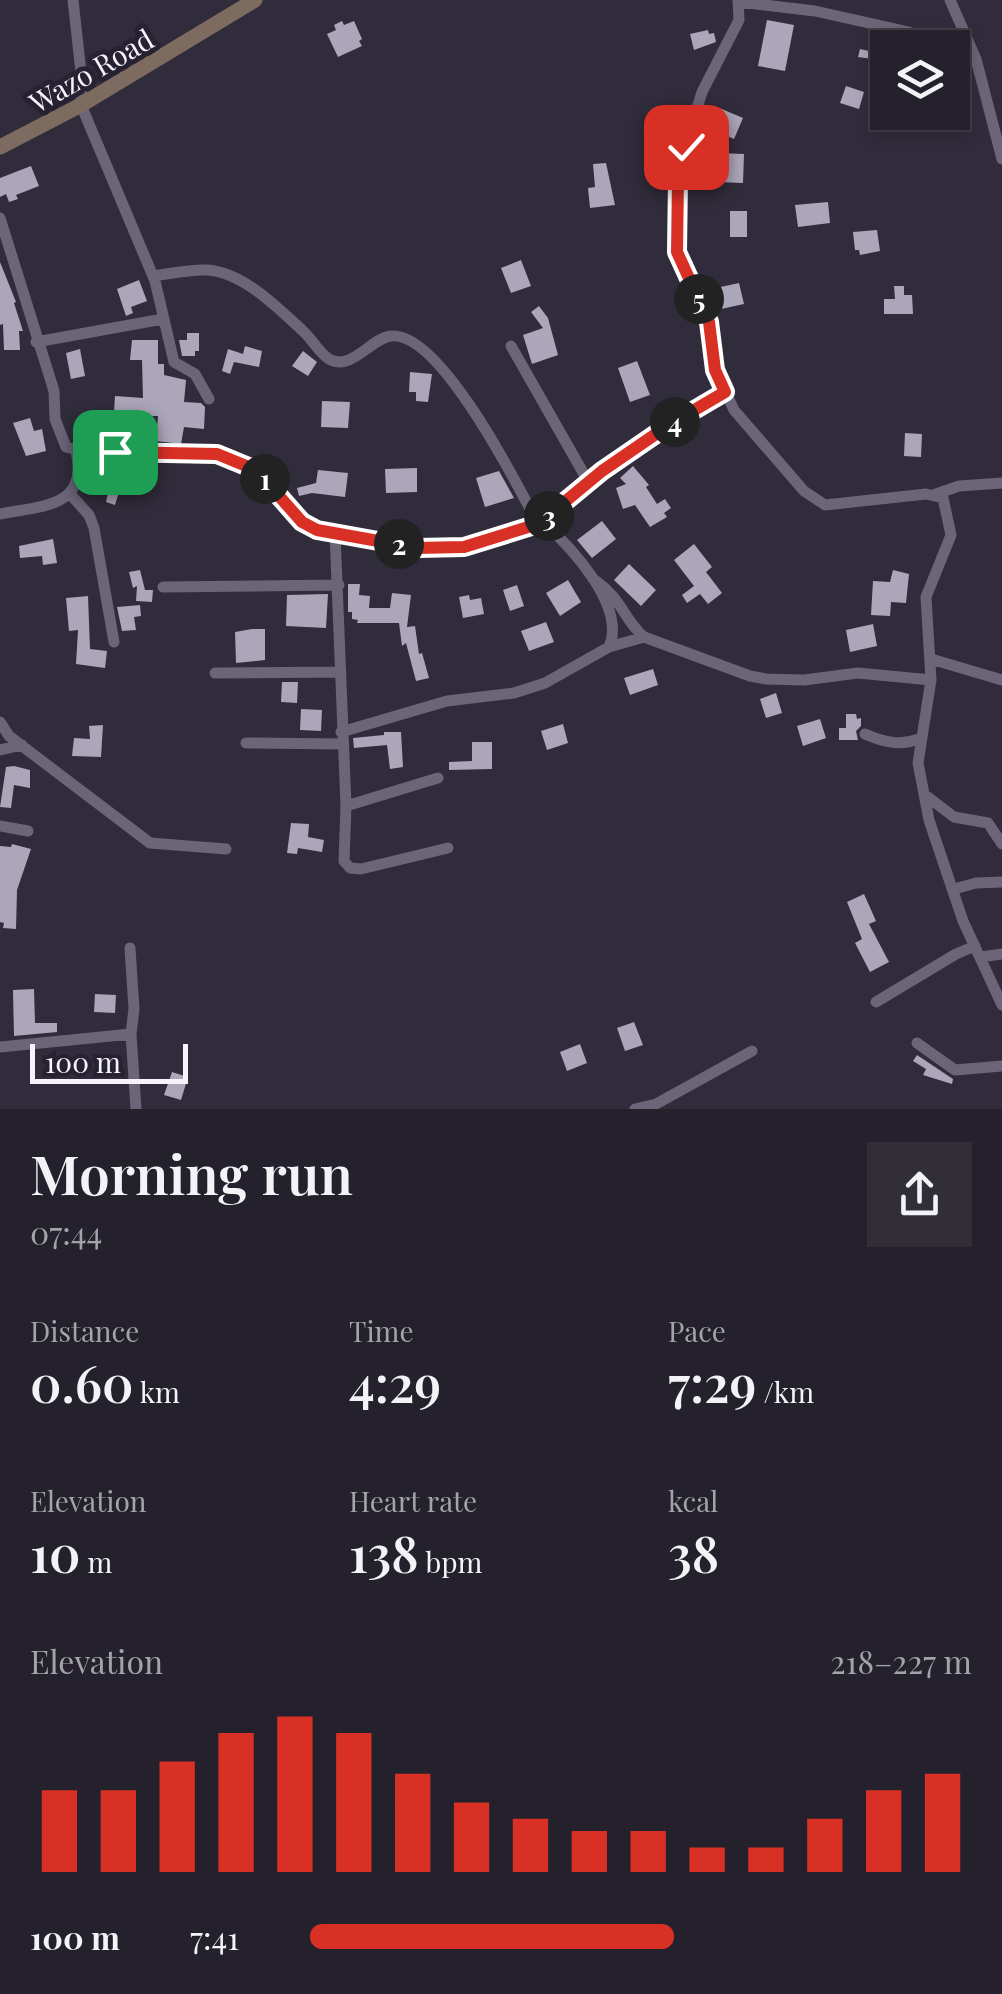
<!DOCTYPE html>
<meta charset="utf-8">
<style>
body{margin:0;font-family:"Playfair Display",serif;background:#312e38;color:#f1f3f6;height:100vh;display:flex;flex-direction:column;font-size:38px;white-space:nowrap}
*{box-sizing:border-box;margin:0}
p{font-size:32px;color:#a3a3a9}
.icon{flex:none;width:55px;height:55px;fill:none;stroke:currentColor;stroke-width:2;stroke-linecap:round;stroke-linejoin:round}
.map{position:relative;height:1109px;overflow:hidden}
.details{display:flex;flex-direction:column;background:#25212c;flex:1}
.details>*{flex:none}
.controls{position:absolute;left:870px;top:30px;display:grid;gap:20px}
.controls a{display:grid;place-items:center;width:100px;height:100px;border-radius:0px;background:#25212c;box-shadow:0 5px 15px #0003,0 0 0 2px #423e48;font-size:50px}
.scale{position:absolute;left:30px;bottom:25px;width:158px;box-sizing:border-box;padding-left:10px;border:5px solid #f6f3fd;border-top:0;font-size:28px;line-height:35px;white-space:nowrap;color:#f6f3fd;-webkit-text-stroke:8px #272231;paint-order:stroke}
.pin{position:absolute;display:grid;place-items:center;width:85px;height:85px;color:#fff;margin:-42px;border-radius:20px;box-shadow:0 5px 15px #0006}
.km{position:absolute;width:50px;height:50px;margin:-25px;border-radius:50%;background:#222;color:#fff;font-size:28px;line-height:50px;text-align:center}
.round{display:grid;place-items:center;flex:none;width:105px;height:105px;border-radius:0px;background:#312e38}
.headline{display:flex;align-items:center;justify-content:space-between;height:170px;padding:0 30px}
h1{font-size:55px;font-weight:600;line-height:75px}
.stats{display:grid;grid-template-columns:repeat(3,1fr);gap:15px;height:170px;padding:10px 30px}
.stats div{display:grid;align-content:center}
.stats b{font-size:50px;font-weight:600}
.stats small{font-size:28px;font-weight:400}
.stats p{font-size:28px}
.chart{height:280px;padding:20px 30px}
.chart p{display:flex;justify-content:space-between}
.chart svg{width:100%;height:180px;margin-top:10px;stroke:#d93025;stroke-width:6}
ul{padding:0 30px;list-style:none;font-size:32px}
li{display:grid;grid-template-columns:160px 120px 1fr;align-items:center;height:75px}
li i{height:25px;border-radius:12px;background:#d93025}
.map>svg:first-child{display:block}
</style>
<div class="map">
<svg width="1002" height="1109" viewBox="0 0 1002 1109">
<rect width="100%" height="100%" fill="#312c3b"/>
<path fill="#aba6b9" d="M767 20 794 25 785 71 758 66Z
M342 21 344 25 354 21 362 39 359 41 362 46 338 57 327 34 336 30 334 25Z
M708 30 709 34 714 33 716 42 694 50 690 34Z
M875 44 889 47 882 73 869 70 872 59 858 57 860 49 873 52Z
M846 86 864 92 859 109 840 103Z
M717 107 743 118 734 139 708 128Z
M718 153 744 154 743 183 717 182Z
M606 163 615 205 590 208 588 188 595 187 593 164Z
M31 166 39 186 16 195 18 199 9 202 6 194 0 197V178Z
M828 202 830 223 798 227 795 205Z
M730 211H747V237H730Z
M877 230 880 251 860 255 859 250H855L853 232Z
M521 260 531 286 511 293 501 268Z
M0 262 16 302 14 303 23 331H19L20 350H4L3 324 0 325Z
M139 280 147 301 131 307 133 313 126 316 117 289Z
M739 283 744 304 721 309 716 288Z
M894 286H904V295H912L913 314H884V299H895Z
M539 306 548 318 558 355 532 364 523 335 543 328 531 312Z
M187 333H199V351H195V356H182L179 340H187Z
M132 340H158V364H164V375L186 380 184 402 201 403 205 407 204 429 184 427 181 444 156 441 158 416H132L131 429 113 428 115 396 143 398 142 360H130Z
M245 346 262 351 259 367 234 362 230 374 222 371 228 349 243 354Z
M80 349 85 376 71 379 66 353Z
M303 351 317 362 308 376 292 366Z
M637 361 650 395 630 402 618 368Z
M410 372 432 374 428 402 416 401V392H409Z
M322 401 350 402 348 428 321 427Z
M30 418 34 431 42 429 46 451 26 456 13 423Z
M905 433 922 434 921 457 904 456Z
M633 466 649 485 646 487 657 504 665 499 671 508 664 513 667 517 650 527 635 505 623 509 616 488 626 484 620 478Z
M417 468V492L386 493 385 469Z
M318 470 348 473 345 497 312 493 299 496 297 488 316 483Z
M125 471 134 472 133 478 136 479 133 495 119 492 115 505 106 502 112 474 124 477Z
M499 471 514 498 485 507 476 478Z
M602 521 616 539 592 558 577 540Z
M53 539 57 563 43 565 42 556 20 558 19 546Z
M694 544 712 567 706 572 722 593 708 604 700 594 687 603 682 595 694 586 674 560Z
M629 564 656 590 641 606 614 580Z
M140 570 145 590H153L152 602 136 601 137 586 133 588 129 572Z
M893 570 909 574 906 603 891 602 890 616 871 615 873 581 890 582Z
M568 580 581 602 560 616 546 593Z
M348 584H360L359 595 370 596 369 608H390L392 593 411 595 407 627 415 626 419 654 422 653 429 678 416 681 406 643 402 646 399 623H357L358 620 352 619V612H348Z
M517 585 524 606 510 611 503 590Z
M328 594 326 628 286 626 287 595Z
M469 595 470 600 481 598 484 614 463 618 459 597Z
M88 596 90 649 107 651 105 668 76 664 78 630 69 631 66 598Z
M140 605 141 616 134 617 136 630 122 631 117 607Z
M546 622 554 642 529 651 521 631Z
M873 624 877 646 850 652 846 630Z
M252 629H265V660L236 663 235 632Z
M653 669 658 685 630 695 624 678Z
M282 682H298L297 703 281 702Z
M776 693 782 713 766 718 760 699Z
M301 709 322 710 321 731 300 730Z
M846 714H856L857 719 861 718V726L856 731 858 740H839V728H846Z
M820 719 826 738 803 746 797 726Z
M563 724 568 743 547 750 541 731Z
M103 725 101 757 72 756 74 738 90 739 89 726Z
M384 732H401L403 767 390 769 387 745 354 748 353 738 384 735Z
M472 742H492V769L449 770V762L472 761Z
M14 766 30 770V788L14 785 11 808 0 807 6 767Z
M291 823 309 824 308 837 324 840 322 852 298 848 297 854 287 853Z
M12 844 31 849 17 890 16 929 3 928 4 923 0 922V846L11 847Z
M864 894 876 921 869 924 889 962 870 972 855 943 862 939 847 902Z
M34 989 35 1023H57V1032L14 1036 13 990Z
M95 994 116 995 115 1013 94 1012Z
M634 1022 643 1045 625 1051 617 1028Z
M580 1044 587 1063 567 1071 560 1052Z
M917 1055 953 1079 952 1084 923 1075 926 1069 913 1061Z
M172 1072 188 1077 181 1100 164 1095Z"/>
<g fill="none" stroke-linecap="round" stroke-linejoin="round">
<path stroke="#6a6577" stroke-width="11" d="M73 0 82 81 81 105 155 281 174 362 195 374 209 399
M738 0 739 20 702 92 685 147 678 180 677 252 709 321 715 369 734 410 804 491 825 505 926 494 943 498 951 535 926 597 931 680 918 763 929 820 963 921 1002 1005
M950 0 976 59 1002 159
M739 2 815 11 909 32
M0 218 54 391 55 419 66 447 94 453 217 455 256 471 302 521 317 531 417 548 465 547 538 524 602 471 669 425 725 393
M153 276C170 274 189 269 207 270 243 272 278 308 303 331 312 339 319 353 329 359 351 372 371 338 391 336 440 331 517 484 538 524
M36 342 163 319
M511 346 589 483
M936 494 959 486 1002 483
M71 495 89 515 94 528 114 642
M0 514C41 506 89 508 76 451
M335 533 346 806 344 861 350 868 361 869 448 848
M596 581C622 599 624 620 644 637L750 676 766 679 804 680 858 673 931 680
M163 587 339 585
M609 647 644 637
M931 659 1002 680
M215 673 339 672
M0 722 9 736 150 843 226 849
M341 732 447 701 514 693 545 683 609 647C627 606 570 546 542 521
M865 734C885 743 901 746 922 738
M246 743 342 744
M0 750 22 745
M924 794 954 817 988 823 1002 844
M346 806 438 778
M0 826 28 831
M954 889 976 883 1002 882
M130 948 134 1009 131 1034 136 1109
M981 957 1002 954
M876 1002 956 954 975 946
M917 1043 955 1070 1002 1066
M0 1047 131 1034
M635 1109 656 1104 752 1051"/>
<path stroke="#7e6b60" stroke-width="15" d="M0 147 81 105 255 0"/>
</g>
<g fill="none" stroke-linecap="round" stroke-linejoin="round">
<defs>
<path id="route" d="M115 452 217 454 256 470 302 522 317 530 417 548 464 547 538 524 602 471 669 425 725 392 715 370 709 322 677 252 678 180 686 147"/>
</defs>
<use href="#route" stroke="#fff" stroke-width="20"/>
<use href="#route" stroke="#d93025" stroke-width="12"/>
</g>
<g text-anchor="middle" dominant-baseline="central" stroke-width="10" stroke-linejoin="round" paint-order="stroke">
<g font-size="28" fill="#f6f3fd" stroke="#272231">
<text transform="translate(91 70) rotate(-30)">Wazo Road</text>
</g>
</g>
</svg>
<div class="controls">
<a><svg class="icon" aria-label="layers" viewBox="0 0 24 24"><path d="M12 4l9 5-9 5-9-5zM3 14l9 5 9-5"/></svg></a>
</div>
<div class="scale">100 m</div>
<div class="pin" style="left:115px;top:452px;background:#1e9e55"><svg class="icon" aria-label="arrive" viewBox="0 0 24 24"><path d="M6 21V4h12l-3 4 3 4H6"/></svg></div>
<div class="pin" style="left:686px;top:147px;background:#d93025"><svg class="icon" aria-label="check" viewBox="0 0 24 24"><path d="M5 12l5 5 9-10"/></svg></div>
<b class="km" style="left:265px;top:479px">1</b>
<b class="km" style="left:399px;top:544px">2</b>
<b class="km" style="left:549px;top:516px">3</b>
<b class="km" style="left:675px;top:422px">4</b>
<b class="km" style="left:699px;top:299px">5</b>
</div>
<section class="details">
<div class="headline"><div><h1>Morning run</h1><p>07:44</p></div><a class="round"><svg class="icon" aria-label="share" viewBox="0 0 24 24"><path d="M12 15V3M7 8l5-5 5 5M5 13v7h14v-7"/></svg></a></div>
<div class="stats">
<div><p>Distance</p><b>0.60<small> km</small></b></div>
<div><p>Time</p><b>4:29</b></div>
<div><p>Pace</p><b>7:29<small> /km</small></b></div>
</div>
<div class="stats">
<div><p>Elevation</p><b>10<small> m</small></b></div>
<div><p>Heart rate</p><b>138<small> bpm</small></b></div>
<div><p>kcal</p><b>38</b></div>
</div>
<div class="chart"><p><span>Elevation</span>218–227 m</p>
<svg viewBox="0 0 160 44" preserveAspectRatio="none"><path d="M5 44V24M15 44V24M25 44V17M35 44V10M45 44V6M55 44V10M65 44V20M75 44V27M85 44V31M95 44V34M105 44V34M115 44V38M125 44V38M135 44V31M145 44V24M155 44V20"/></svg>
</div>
<ul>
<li><b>100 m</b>7:41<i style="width:55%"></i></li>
</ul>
</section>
